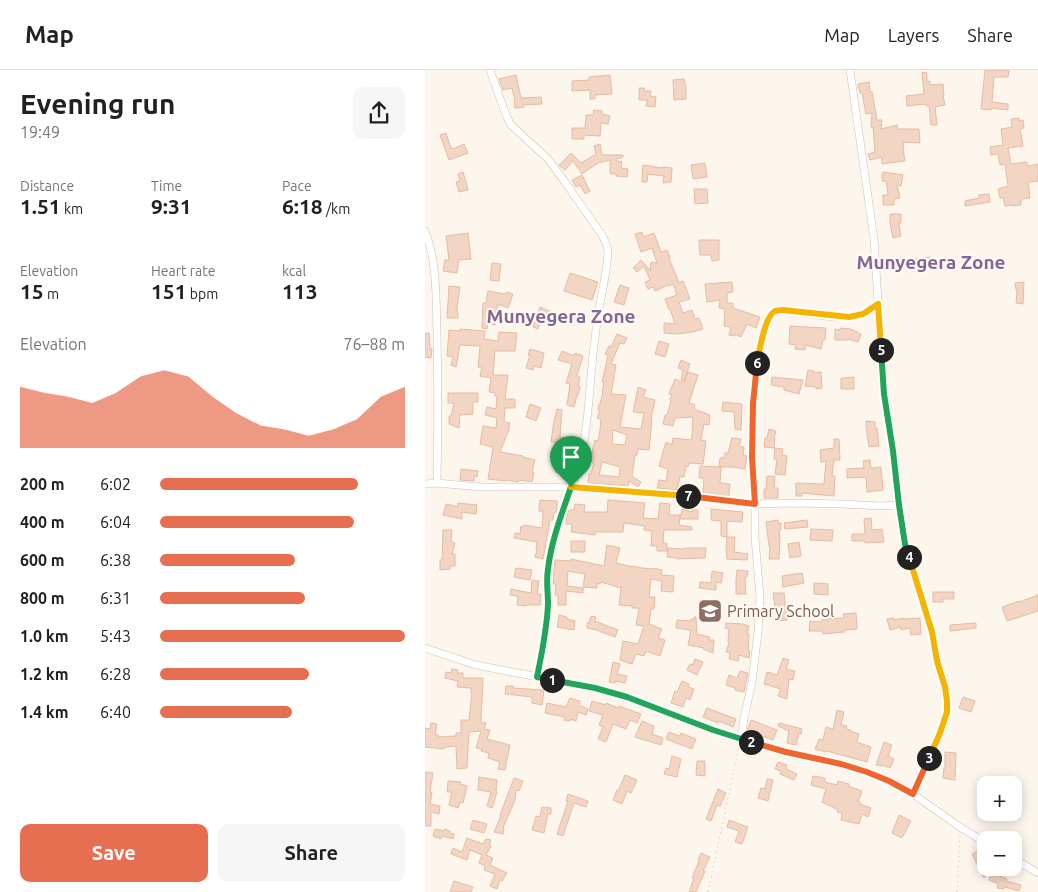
<!DOCTYPE html>
<meta charset="utf-8">
<style>
body{margin:0;font-family:Ubuntu,sans-serif;background:#f6f6f6;color:#202124;height:100vh;display:flex;flex-direction:column;font-size:19px;white-space:nowrap}
*{box-sizing:border-box;margin:0}
p{font-size:16px;color:#757577}
.icon{flex:none;width:28px;height:28px;fill:none;stroke:currentColor;stroke-width:2;stroke-linecap:round;stroke-linejoin:round}
.map{position:relative;flex:1;overflow:hidden}
.drawer{display:flex;flex-direction:column;background:#fff;width:425px}
.drawer>*{flex:none}
.tools{position:absolute;left:552px;top:706px;display:grid;gap:10px}
.tools a{display:grid;place-items:center;width:45px;height:45px;border-radius:10px;background:#fff;box-shadow:0 2px 12px #0003;font-size:25px}
.pin{position:absolute;display:grid;place-items:center;width:42px;height:42px;color:#fff;margin:-51px -21px;border-radius:50% 50% 50% 0;rotate:-45deg;box-shadow:0 0 5px #0007}
.pin .icon{rotate:45deg}
.km{position:absolute;width:25px;height:25px;margin:-12px;border-radius:50%;background:#222;color:#fff;font-size:14px;line-height:25px;text-align:center}
.round{display:grid;place-items:center;flex:none;width:52px;height:52px;border-radius:10px;background:#f6f6f6}
.headline{display:flex;align-items:center;justify-content:space-between;height:85px;padding:0 20px}
h1{font-size:28px;font-weight:600;line-height:38px}
.stats{display:grid;grid-template-columns:repeat(3,1fr);gap:8px;height:85px;padding:5px 20px}
.stats div{display:grid;align-content:center}
.stats b{font-size:21px;font-weight:600}
.stats small{font-size:14px;font-weight:400}
.stats p{font-size:14px}
.chart{height:140px;padding:10px 20px}
.chart p{display:flex;justify-content:space-between}
.chart svg{width:100%;height:90px;margin-top:5px;fill:#e76f51;opacity:.7}
.primary-button{display:flex;gap:10px;margin-top:auto;padding:10px 20px}
.primary-button a{flex:1;height:58px;border-radius:10px;background:#e76f51;color:#fff;font-size:20px;font-weight:600;line-height:58px;text-align:center}
.primary-button a+a{background:#f6f6f6;color:#202124}
ul{padding:0 20px;list-style:none;font-size:16px}
li{display:grid;grid-template-columns:80px 60px 1fr;align-items:center;height:38px}
li i{height:12px;border-radius:6px;background:#e76f51}
header{display:flex;align-items:center;gap:30px;box-sizing:border-box;height:70px;padding:0 25px;background:#fff;border-bottom:1px solid #e0e0e0}
header strong{font-size:24px}
nav{display:flex;gap:28px;margin-inline-start:auto;font-size:18px}
main{display:flex;flex:1;min-height:0}
.map>svg:first-child{display:block}
</style>
<header>
<strong>Map</strong>
<nav><a>Map</a><a>Layers</a><a>Share</a></nav>
</header>
<main>
<section class="drawer">
<div class="headline"><div><h1>Evening run</h1><p>19:49</p></div><a class="round"><svg class="icon" aria-label="share" viewBox="0 0 24 24"><path d="M12 15V3M7 8l5-5 5 5M5 13v7h14v-7"/></svg></a></div>
<div class="stats">
<div><p>Distance</p><b>1.51<small> km</small></b></div>
<div><p>Time</p><b>9:31</b></div>
<div><p>Pace</p><b>6:18<small> /km</small></b></div>
</div>
<div class="stats">
<div><p>Elevation</p><b>15<small> m</small></b></div>
<div><p>Heart rate</p><b>151<small> bpm</small></b></div>
<div><p>kcal</p><b>113</b></div>
</div>
<div class="chart"><p><span>Elevation</span>76–88 m</p>
<svg viewBox="0 0 160 44" preserveAspectRatio="none"><path d="M0 44V14L10 17L20 19L30 22L40 17L50 9L60 6L70 9L80 19L90 27L100 33L110 35L120 38L130 35L140 30L150 19L160 14V44z"/></svg>
</div>
<ul>
<li><b>200 m</b>6:02<i style="width:81%"></i></li>
<li><b>400 m</b>6:04<i style="width:79%"></i></li>
<li><b>600 m</b>6:38<i style="width:55%"></i></li>
<li><b>800 m</b>6:31<i style="width:59%"></i></li>
<li><b>1.0 km</b>5:43<i style="width:100%"></i></li>
<li><b>1.2 km</b>6:28<i style="width:61%"></i></li>
<li><b>1.4 km</b>6:40<i style="width:54%"></i></li>
</ul>
<div class="primary-button"><a>Save</a><a>Share</a></div>
</section>
<div class="map">
<svg width="613" height="822" viewBox="0 0 613 822">
<rect width="100%" height="100%" fill="#fdf6ec"/>
<path fill="#f3d5c3" stroke="#e6bba3" fill-rule="evenodd" d="M560 0H584L583 7H569L567 32 583 34V40L566 38V40L556 39Z
M497 2 502 3V12L505 11V15L518 14 519 26H518L520 35 510 37 512 55H506L504 36H501V34L482 36 481 26 499 24Z
M91 5 96 28 116 27 117 34 98 35 99 37 90 38 89 30H90L87 18 78 20 74 9Z
M185 5 187 24 170 25V29H165V20L147 21V11L164 10V7Z
M259 9 261 17V29L249 30 248 10Z
M444 12 445 22H447L452 50H457L456 59 472 55 473 59H494L495 73 478 72 479 78 478 79 480 91 457 94V87L445 90 443 84 450 82 448 57H446L447 43 441 44 437 23H435L433 14Z
M214 18H219V21H226L225 26 231 27 230 37 221 36 222 30H214Z
M169 40 177 41V44L185 46 183 54 176 53 175 66 159 65V69H147V58H160L161 45H168Z
M594 48V51L598 50 599 58 595 59 598 76 583 78 586 94 602 92V96L613 94V111L603 112 605 128 596 129V135L588 136V135L580 136 578 127 575 128 573 119 583 116 580 94 575 95 573 84 566 85 565 77 578 75 576 59 587 57 586 49Z
M21 63 26 78H27L28 79 39 74 43 83 24 90 15 65Z
M175 74 177 85H198V87L191 89V91L197 92 196 98 203 99 202 107 191 106 192 104H185V90L173 93 157 104 148 91 140 100 134 95 146 83 156 93 171 84 169 76Z
M280 93 282 107 268 109 266 95Z
M218 95 238 98V97L247 98 246 112 238 113 239 106 223 104 222 112H217Z
M38 102 43 120 34 122 31 112 35 111 33 104Z
M458 102 478 105 476 116 472 115 475 128 469 129V135H458V125H463L461 111H457V104H458Z
M157 105 165 121 160 124 155 115 151 117 147 110Z
M269 119H282L283 133 270 134Z
M564 124 565 132 540 136V131L554 128V125Z
M465 144H476V153H474L476 166 468 168 465 153Z
M217 162 218 167 229 163 236 182 242 180 245 187 244 188 254 213 258 211 265 229 254 232 258 243 267 240 270 249 274 248 278 259 268 262 251 264 239 263V253L250 254 245 239 244 240 240 229 252 225 248 214 244 216 243 215 230 221 228 217 223 219 220 212 225 210 219 196 212 202 208 198 216 190 225 200 226 192 232 193 227 178 216 182 210 164Z
M43 163 46 189 34 190 32 203 18 201 20 190H24L21 166Z
M274 170H294V190L287 191 286 185H275Z
M505 187 506 194 484 197 483 190Z
M67 193 76 194 74 211 65 210Z
M145 203 173 212 167 230 139 221Z
M307 212 308 222 302 223V233H308V238L335 247 331 258 322 254 316 267 310 264V266L304 265 306 257 299 256 300 239 294 238 295 230 282 232 280 214Z
M599 212 598 234 591 233 592 220H591L590 213Z
M195 215 204 218 199 235 189 232Z
M24 216 35 217 32 237 33 248H22Z
M63 221 81 224 82 222 88 224 83 238 73 234 70 255 63 254 62 259 57 258 58 233H61Z
M115 237 127 242 122 252 116 249 113 259 108 257Z
M365 256 401 258 400 270H398L396 279 381 275 380 280 370 279 371 275 364 274Z
M415 258 426 259 436 264 433 272 423 269V270H410V259L415 260Z
M35 259 60 261 59 269 73 271 74 262 92 263 90 281H70L68 305H83L80 329H90V338H80L79 352 85 353 83 362 75 382 93 385 98 386V387L110 390 107 402 109 403 107 412 94 410 93 412 81 410V411L63 409 68 377 55 374 58 356 71 358 72 348 60 345 62 337 71 339 72 326H70V323L64 322 66 308 55 306 57 297H53L55 276 35 275 31 297 26 295 28 287 22 286 24 260 35 261Z
M0 263H4L5 279H7L6 288 0 287Z
M192 264 202 268 199 274 195 273 186 294 191 295 186 324 201 325 195 357 216 359 219 343 208 342 213 317 221 320 218 327 230 330 226 349H227L224 380 213 379 212 385H210L207 406 216 412 213 417 204 411 203 416 163 413 164 404H166L169 393 165 391 170 370 173 371 175 360 176 349 172 348 175 341 173 340 174 334H175L178 322H177L179 312H177L183 285 180 284 184 276 186 277ZM188 360 202 365 200 375 187 374ZM177 392 195 397 194 407 174 405Z
M234 271 244 274 240 287 230 284Z
M105 279 119 283 116 298 109 296 108 300 101 298 105 285H103Z
M137 281 149 286 150 283 158 286 152 306 155 307 153 316 155 317 153 325H152L149 337 142 335 145 314 141 313 147 294 133 290Z
M256 290 265 294 259 311 256 310 258 300 253 298Z
M383 300 389 301 388 303 396 302 397 318 391 319V317L380 316Z
M263 302 273 305 264 333 270 335 269 339 285 345 284 355 279 354 276 370 281 371 278 394 264 393 263 397 261 396 259 407H255L252 420 232 418 234 410 241 411 243 399 234 396 241 372 247 375 248 368 266 370 268 359H267L268 347 250 348 248 356 238 354 240 345H242L246 331 245 330 247 325 244 324 250 309 259 313Z
M347 307 378 310 374 324 359 320V317L346 315Z
M429 307V319H416V308Z
M23 323H53V332H48V344L35 345 34 358 24 354V346H26L29 333H23Z
M298 332 317 334 316 360 310 359 309 342 297 341Z
M105 334 116 338 111 351 101 347Z
M132 339 137 340 135 368H139V373L126 372 129 351Z
M441 351 450 352V358H452L454 376 444 377 441 357Z
M344 359 351 361 349 368 350 369 349 378 339 377 340 368H342Z
M307 368 316 369 314 376 319 377 318 385 322 386 320 399 308 397H294L295 388H299L300 383H303Z
M409 369H414L415 390H409L407 406H410L409 426 377 423V426H371V413L399 414 401 391 396 392 395 380 409 378Z
M137 374 150 377 144 405 130 402Z
M350 378 358 379 357 385 362 386 360 405 350 404 352 390 349 389Z
M445 390 446 398 456 397 458 420 442 422 441 407 422 408V399L439 398 438 391Z
M275 396 296 397 295 413 305 414 304 426 278 423 279 408H274Z
M36 399 53 401 52 407 49 406V411L35 410Z
M342 406H350L349 418H353V428H339V419H341Z
M115 430 132 431V442H129L128 450H125L118 489 110 487 112 480H111L112 472 89 468 90 463 95 464 96 456 98 457 99 455 117 458 118 441H114Z
M183 430 220 433 218 448 233 449 235 433 245 434 244 445H255L254 455 267 457V460H239L238 473H242V481H232V476H226L227 461 219 460 220 456 199 453 198 462H170V465L146 462 147 454H141V448L144 440H149L150 434 160 435 159 442H182Z
M33 433 52 435 51 444 37 442V449L18 445 21 434 33 437Z
M257 439 267 442V440H273V449H255Z
M286 439 318 442 317 452 302 451V467L296 466V451L286 450Z
M446 448 447 460 457 459 459 472 440 473V471H427V464H440L439 449Z
M353 450V453H356V460H354L355 470 354 489H344L345 476H344L341 452Z
M382 450 383 457 360 459 359 453Z
M386 459 408 460 407 471 385 470Z
M18 460H27L26 471 30 473 27 484H30V496H25V499L15 500V490H17Z
M302 467H310L309 482 323 484 322 490 302 489 301 480Z
M146 471H160V482H146Z
M374 472 376 486 365 488 363 474Z
M182 475 195 478 191 493 208 497V496L217 498 228 499V498L237 500 236 505 249 506 248 522 236 521 237 511 226 509 224 527H230L229 539H226L224 554 237 559 233 568 240 570 235 586 221 581 219 586 211 584 207 594 195 590 198 571 213 574 219 556 211 555 214 538H207V536L194 535 196 518 176 512 175 514 172 513V518L158 517 160 504 143 501 142 516 158 518V523L141 521V535H133V525H130L131 514H128L130 490 146 491V489L179 496Z
M243 478 260 479V478H281L280 488 252 489V488L242 487Z
M91 498 107 500 105 510 89 507Z
M312 500 323 501 322 507H320L321 524H311V510Z
M287 501 298 503 296 513 291 512V520L274 518 275 512 286 513Z
M377 503 379 513 358 517 357 506Z
M107 510 114 511 112 524H116L115 535H101V536L92 535 93 526 85 525 86 519 106 523Z
M389 513 403 514V525L389 524Z
M508 522H529V529H518V532H508Z
M348 523H359L362 550 352 551Z
M613 525V541L582 551 577 537 594 531V532Z
M431 543 432 559 419 560V562L398 564 397 561H384L385 551 397 552V549L419 548 418 544Z
M134 545 142 547V549L150 551 149 560 132 557Z
M166 546 171 547 170 551 193 560 190 567 171 560 162 558V553H164Z
M269 547H271L272 564 285 567 284 570H289L288 583 278 579 279 578 263 575 266 560 251 558 252 550 266 551V549H269Z
M469 548V550L478 548 479 549 495 548 496 564 486 565 485 558 476 560V557L465 560 462 549Z
M301 553 318 554 324 556 322 564H324L323 580 325 581 324 588 314 585 313 591 304 589 305 583 301 582 304 573 303 572 304 559 300 558Z
M551 553V558L525 561V555Z
M358 588 364 590 361 599 370 601 368 610 364 609 362 629 353 626 356 619 339 614 342 602 352 605Z
M270 589 278 592 272 605 262 600 265 594 268 595Z
M188 592 195 594 192 604 202 606 200 613 190 611V613L184 612Z
M27 599 33 600 32 603H38V608H58L56 652 61 653 59 659 65 660 62 669 85 675 80 700 73 699 75 692 63 688 64 683 56 681 57 679 51 678 56 661 44 662 42 698 32 699 31 676 19 677V679L0 677V658L5 659 6 653 12 654 10 664 13 665V667L31 666V663H36V650H44L47 623H46V618L32 617 33 611 20 608 21 602 26 603Z
M315 601 323 603 319 622 310 620V618L301 615 304 605 312 608Z
M257 611 264 614 263 617 269 619 265 630 261 628 258 637 246 633 250 621 252 622Z
M81 616H88V618L119 620 117 635 107 633V627L80 624Z
M538 627 550 631 546 642 534 638Z
M145 628 155 631 154 635 163 639 161 645 153 642 151 651 145 649V651L139 650 140 647 120 643 122 633 141 637Z
M167 631 181 635V633L193 638 194 636 216 644 212 653 205 650 201 659 188 654 181 672 173 669 178 657 174 655 178 645 164 641Z
M282 638 311 649 308 657 294 651 293 653 278 647Z
M412 640 419 642 416 655 422 656 421 659 426 660 425 661 434 664 432 672 446 677 442 692 402 681 401 682 390 679 394 669 398 670 401 657 408 659Z
M326 650 352 660 348 670 322 661Z
M217 651 229 656 227 664 238 668 236 675 210 667Z
M354 653 377 659 376 664 374 663 371 675 362 673 364 661 353 656Z
M244 662 255 666 256 663 271 669 267 679 241 669Z
M459 672 467 675 463 686 469 689 465 698 457 695V696L451 695Z
M520 682 531 683 530 710 518 708 519 698H520Z
M247 686 256 689 252 707 239 704 241 698 244 699Z
M272 691H280V706L271 705Z
M353 692 362 695 361 699 372 704 369 710 355 704 356 701 350 699Z
M0 702 8 703 5 722 7 723 5 734 15 736 14 744 6 742V756H0Z
M200 705 212 710 206 723 202 721 197 734 188 730 192 720 193 721Z
M388 706 400 708V712L412 715 413 711 424 714 423 716 437 721 433 732H435V734L446 738 443 747 437 744 434 754 416 750 417 743 412 742 413 740 397 732 401 719 386 715Z
M54 707 72 710 71 721 72 722 67 738 62 736 66 722 53 720Z
M89 708 98 711 94 721 91 720 90 730 78 758 79 759 78 764 69 762 76 746 75 745Z
M342 709 348 710 343 731 333 728 336 718 340 719Z
M23 711 36 712 35 714 42 716 38 733 35 732 33 738 24 735 27 722H22Z
M293 719 301 723 295 736 292 735 286 751 281 749Z
M143 724 163 731 161 737 149 733 138 766 132 764 143 731H141Z
M117 737 126 738V744H123L119 763 107 760 111 746 115 747Z
M474 745 486 751 477 768 467 763Z
M48 750 62 754 59 763 45 759Z
M304 750 323 757 317 774 310 772 314 761 302 757Z
M10 759 19 761 20 759 25 761V763L29 764 28 769 17 766 16 769 8 766Z
M42 768 58 774 61 769 66 770 64 775 66 776 61 785 68 788 65 795 82 803 77 811 75 810 72 819 65 816 70 804 59 800 60 796 54 793 57 785 45 780 42 790 26 784 28 778 37 782Z
M553 781 558 791 561 792 559 808 547 784Z
M276 783 285 787 278 801H280L271 822H264L269 808H267L274 791 273 790Z
M567 803 582 809 581 811 596 815 594 821 580 817 579 819 572 818 573 814 564 810Z
M29 811 48 817 46 822H25Z"/>
<g fill="none" stroke-linecap="round" stroke-linejoin="round">
<defs>
<path id="minor" d="M65 0 81 45 86 55 123 89 140 112 177 165C180 171 183 176 183 183 182 202 177 221 174 239 172 249 171 259 170 269 164 310 165 353 154 393 144 428 128 462 123 498 121 511 123 523 122 536 121 560 117 583 112 607
M425 0 449 169 459 324 468 381 474 435 480 474 507 562 512 591 520 617 522 631V642L515 663 488 724
M0 161C12 191 11 227 12 260 13 311 13 362 12 413
M0 414 12 413 55 417H146L251 425 330 434 372 433 417 434 455 436 474 435
M0 578 51 595 170 618 202 627 288 660 361 682 416 694 442 702 464 711 488 724 535 757 561 773
M316 668 319 648 327 612 333 562 335 526 330 468V434L327 387 328 334 331 297 341 254 345 245 350 241 358 240C381 243 415 251 436 244 442 243 448 238 453 234
M589 789 613 803"/>
</defs>
<use href="#minor" stroke="#d1beb0" stroke-width="8"/>
<path stroke="#d9b8a5" stroke-width="1" stroke-dasharray="1 4" stroke-linecap="butt" d="M283 822 314 676
M532 822 535 765"/>
<use href="#minor" stroke="#fff" stroke-width="7"/>
</g>
<g fill="none" stroke-linecap="round" stroke-linejoin="round">
<defs>
<path id="split-1" d="M127 610 112 607C117 583 122 559 123 534 123 522 121 511 123 499 126 472 137 443 146 417"/>
<path id="split-2" d="M127 610 170 618 202 627 288 660 326 672"/>
<path id="split-3" d="M326 672 361 682 416 694 442 702 464 711 488 724 504 688"/>
<path id="split-4" d="M484 487 507 562 512 591 520 617 522 631V642L515 663 504 688"/>
<path id="split-5" d="M456 280 459 324 468 381 474 435 480 474 484 487"/>
<path id="split-6" d="M332 293C334 283 340 245 350 241 350 241 357 240 358 240L424 247 438 244 453 234 456 280"/>
<path id="split-7" d="M263 426 330 434 327 387 328 334 332 293"/>
<path id="split-8" d="M146 417 263 426"/>
</defs>
<use href="#split-1" stroke="#fff" stroke-width="10"/>
<use href="#split-2" stroke="#fff" stroke-width="10"/>
<use href="#split-3" stroke="#fff" stroke-width="10"/>
<use href="#split-4" stroke="#fff" stroke-width="10"/>
<use href="#split-5" stroke="#fff" stroke-width="10"/>
<use href="#split-6" stroke="#fff" stroke-width="10"/>
<use href="#split-7" stroke="#fff" stroke-width="10"/>
<use href="#split-8" stroke="#fff" stroke-width="10"/>
<use href="#split-1" stroke="#22a559" stroke-width="6"/>
<use href="#split-2" stroke="#22a559" stroke-width="6"/>
<use href="#split-3" stroke="#f0652b" stroke-width="6"/>
<use href="#split-4" stroke="#f5b400" stroke-width="6"/>
<use href="#split-5" stroke="#22a559" stroke-width="6"/>
<use href="#split-6" stroke="#f5b400" stroke-width="6"/>
<use href="#split-7" stroke="#f0652b" stroke-width="6"/>
<use href="#split-8" stroke="#f5b400" stroke-width="6"/>
</g>
<defs>
<symbol id="school-square" viewBox="-11 -11 22 22"><rect x="-9" y="-9" width="18" height="18" rx="4" fill="#8d6e63" stroke="#fffaf3"/><path d="M0-5L7-2L0 1L-7-2ZM-4 1L0 2.5L4 1V4Q0 6-4 4Z" fill="#fff"/></symbol>
</defs>
<g fill-rule="evenodd">
<use href="#school-square" x="271" y="527" width="28" height="28"/>
</g>
<g text-anchor="middle" dominant-baseline="central" stroke-width="4" stroke-linejoin="round" paint-order="stroke">
<g font-size="16" fill="#785e54" stroke="#fffaf3" text-anchor="start">
<text x="302" y="541">Primary School</text>
</g>
<g font-size="19" font-weight="bold" fill="#846695" stroke="#fffaf3">
<text x="506" y="192">Munyegera Zone</text>
<text x="136" y="246">Munyegera Zone</text>
</g>
</g>
</svg>
<div class="tools">
<a>+</a>
<a>−</a>
</div>
<div class="pin" style="left:146px;top:417px;background:#1e9e55"><svg class="icon" aria-label="arrive" viewBox="0 0 24 24"><path d="M6 21V4h12l-3 4 3 4H6"/></svg></div>
<b class="km" style="left:127px;top:610px">1</b>
<b class="km" style="left:326px;top:672px">2</b>
<b class="km" style="left:504px;top:688px">3</b>
<b class="km" style="left:484px;top:487px">4</b>
<b class="km" style="left:456px;top:280px">5</b>
<b class="km" style="left:332px;top:293px">6</b>
<b class="km" style="left:263px;top:426px">7</b>
</div>
</main>
